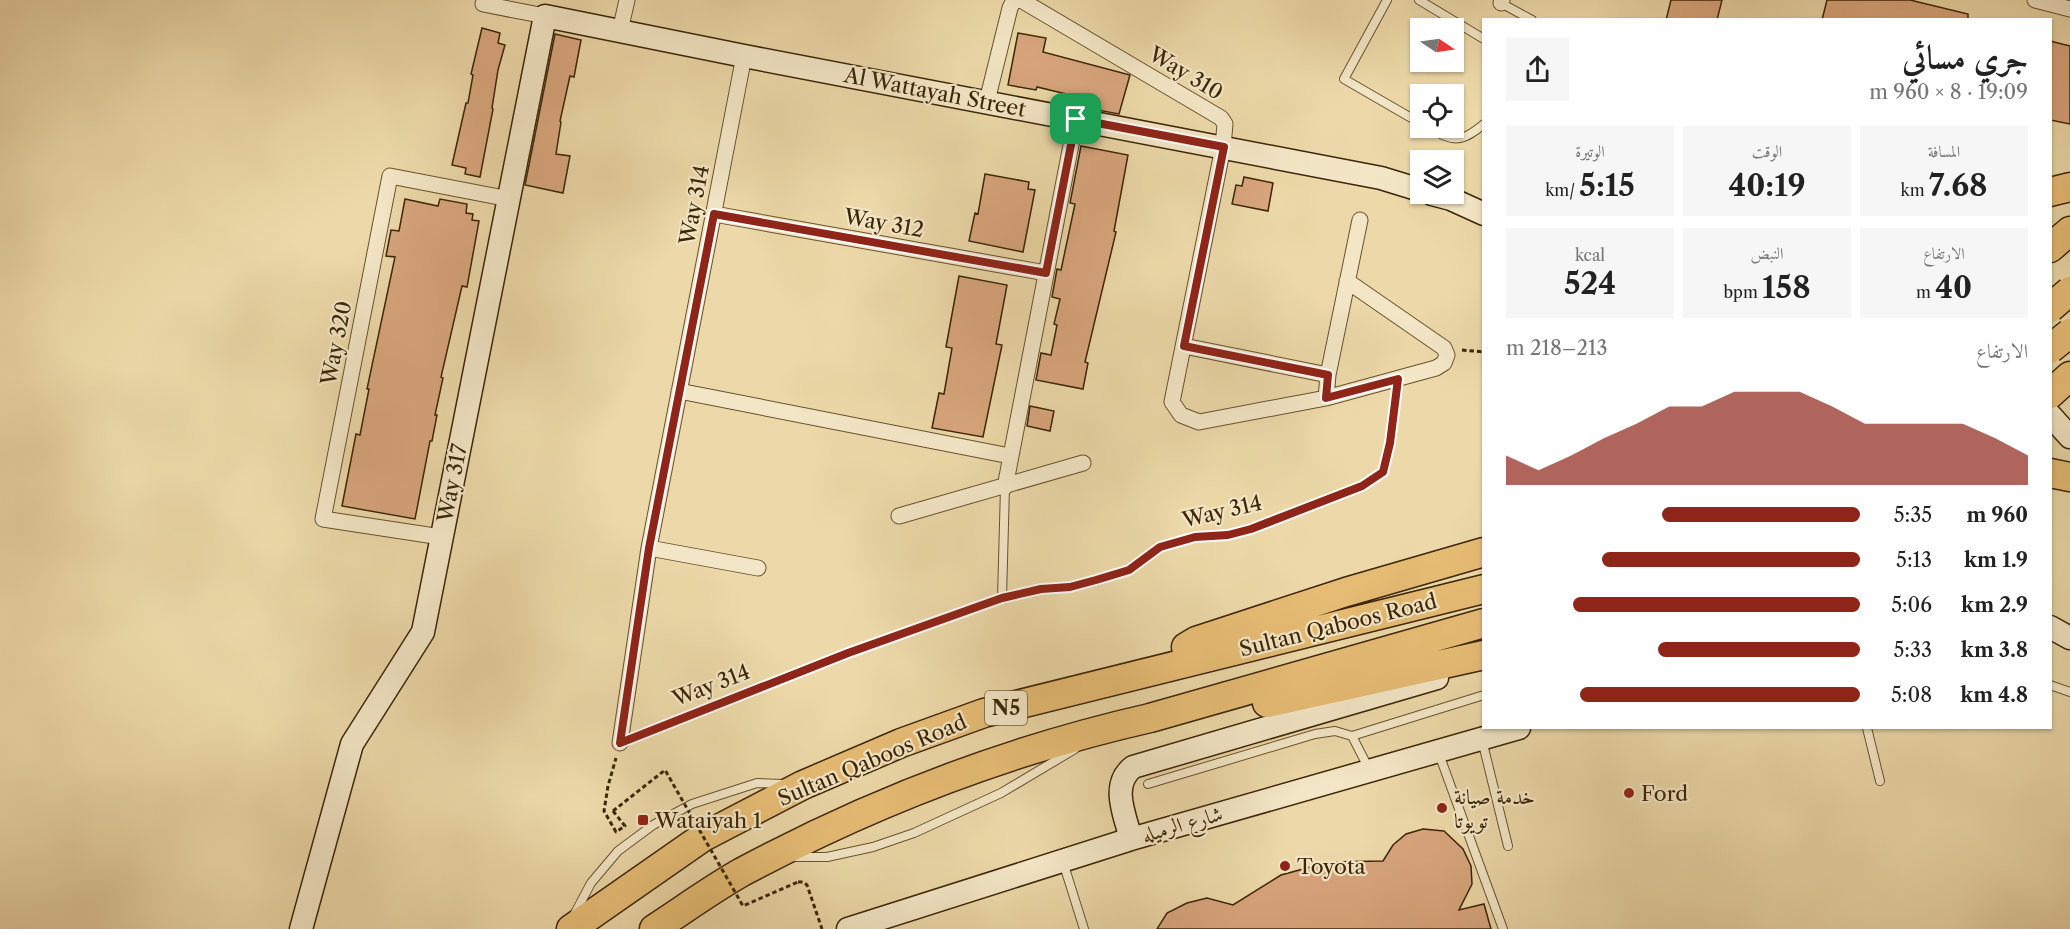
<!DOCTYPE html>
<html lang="ar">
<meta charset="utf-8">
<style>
body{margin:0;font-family:"Libre Caslon Text",Amiri,serif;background:#f6f6f6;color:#222;direction:rtl;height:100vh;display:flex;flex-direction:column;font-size:22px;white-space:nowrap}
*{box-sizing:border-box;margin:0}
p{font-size:20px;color:#767676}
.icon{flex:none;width:33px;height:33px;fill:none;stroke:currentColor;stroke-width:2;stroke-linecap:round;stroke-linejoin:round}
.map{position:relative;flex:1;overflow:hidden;direction:ltr}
.drawer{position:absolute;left:1482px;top:18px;width:570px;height:711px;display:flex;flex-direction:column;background:#fff;border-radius:0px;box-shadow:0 2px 4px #0004;direction:rtl}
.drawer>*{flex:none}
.needle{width:39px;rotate:103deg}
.controls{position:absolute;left:1410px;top:18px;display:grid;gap:12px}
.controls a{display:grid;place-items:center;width:54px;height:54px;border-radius:0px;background:#fff;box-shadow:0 2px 4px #0004;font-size:30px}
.pin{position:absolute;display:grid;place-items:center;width:51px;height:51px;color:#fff;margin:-26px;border-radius:12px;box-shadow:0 3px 9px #0006}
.round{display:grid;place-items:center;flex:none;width:63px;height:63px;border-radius:0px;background:#f6f6f6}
.headline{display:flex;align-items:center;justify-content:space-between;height:102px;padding:0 24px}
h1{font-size:33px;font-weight:700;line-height:45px}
.figures{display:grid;grid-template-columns:repeat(3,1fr);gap:9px;height:102px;padding:6px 24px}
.figures div{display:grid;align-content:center;border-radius:0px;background:#f6f6f6;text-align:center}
.figures b{font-size:30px;font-weight:700}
.figures small{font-size:16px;font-weight:400}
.figures p{font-size:16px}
.chart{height:168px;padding:12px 24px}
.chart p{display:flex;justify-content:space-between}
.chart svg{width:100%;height:108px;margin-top:6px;fill:#8f2418;opacity:.7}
ul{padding:0 24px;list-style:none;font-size:20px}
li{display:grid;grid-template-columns:96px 72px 1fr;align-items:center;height:45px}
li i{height:15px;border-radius:8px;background:#8f2418}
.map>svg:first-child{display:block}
</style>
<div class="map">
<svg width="2070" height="929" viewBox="0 0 2070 929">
<rect width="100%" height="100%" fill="#ecd8a8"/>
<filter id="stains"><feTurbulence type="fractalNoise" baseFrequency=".00333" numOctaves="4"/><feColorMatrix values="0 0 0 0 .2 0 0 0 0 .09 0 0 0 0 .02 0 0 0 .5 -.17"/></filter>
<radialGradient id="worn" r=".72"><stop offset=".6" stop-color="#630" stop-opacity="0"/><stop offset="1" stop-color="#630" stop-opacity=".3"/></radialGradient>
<path fill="#d8a57c" stroke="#3b2507" stroke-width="1.5" d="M1671 0H1722L1717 20H1666Z
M1827 0H1910L1968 14V20H1822Z
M482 28 500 33 498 43 505 45 498 70 492 108 493 109 480 177 465 174 466 168 452 165 466 103H468L473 75 471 74Z
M1018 33 1046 38 1043 52 1130 75 1119 114 1081 107 1083 98 1037 87 1036 90 1008 85Z
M555 34 581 40 574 77 570 76 560 121 561 122 556 154 570 156 563 193 525 185Z
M2050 41 2070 46V124L2050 120Z
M1081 146 1128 155 1114 231 1116 232 1085 362 1088 363 1083 389 1036 380 1041 353 1051 355 1057 325 1054 324 1060 299 1052 297 1057 269 1061 270 1075 204 1070 203Z
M985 174 1029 182 1028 189 1035 190 1023 252 969 241 975 213 978 214Z
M1244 177 1273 183 1268 211 1232 204 1236 185 1242 186Z
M405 199 438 206 440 199 467 204 466 213 473 214 472 220 479 221 467 287 462 286 441 377 443 378 435 415H437L432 441H430L415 519 342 506 356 434 360 435 369 389H367L395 257 386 256 391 230 399 231Z
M959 276 1007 285 996 344 1002 345 983 437 932 428 939 393 944 394 952 348 946 347Z
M1030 406 1054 411 1050 431 1027 426Z
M1423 829 1444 831 1463 849 1471 866 1472 884 1459 910 1484 904 1491 929H1157L1167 913 1187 903 1207 898 1233 905 1281 875 1329 862 1383 861 1393 845 1406 834Z"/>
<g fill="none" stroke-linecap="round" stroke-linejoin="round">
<defs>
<path id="lane" d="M1387 0 1344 79 1420 123
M1419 0 1484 39
M1499 2 1532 20
M1429 128C1454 142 1461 143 1484 124
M1002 598 1005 487
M2050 685 2070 692
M1867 728 1880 781
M1482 740 1508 846
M620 743 848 653 1002 598 1041 589 1070 587 1096 581 1129 570 1160 547 1195 537 1228 535 1251 529 1362 486 1383 472 1390 443 1398 379
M1439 754 1503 929
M1369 769 1352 736 1484 695
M1148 784 1315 734 1335 731 1352 736
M794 857H827L873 847 914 833 1001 793 1075 749
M1063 862 1084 929
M574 915 591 883 618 851 653 825 692 804 757 783 784 784"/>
<path id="street" d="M1021 0 1221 118 1225 124 1223 147 1172 402 1181 415 1199 422 1326 398 1436 368 1444 363 1447 355 1444 348 1347 281
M2035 0 2070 9
M1501 3 1502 0
M483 4 545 16
M620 31 627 0
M987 101 1010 8 1013 2 1019 0
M714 214 1046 273
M1184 346 1328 375
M679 391 1010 456
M1326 398 1328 375 1360 220
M1005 487 1076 119
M899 516 1083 463
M441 537 323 519 390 176 509 199
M649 548 758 568
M620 743 649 548 744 56"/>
<path id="secondary" d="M1432 194 1451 199 1484 214
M2050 415 2070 437
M2050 627 2070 638
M1131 839C1125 815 1110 785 1133 767L1437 678
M301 929 352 744 423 632 545 16 744 56 1381 178 1420 190
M848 929 1131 839 1519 728"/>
<path id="highway" d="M2050 192 2070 187
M2050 248 2070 231
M2050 394 2070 376
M2050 473 2070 477
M1186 647 1196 641 1346 592 1484 552
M1267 703 1484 655
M571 929 703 837 803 785 901 743 984 713 1484 589
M654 929C683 910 712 889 742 872 869 804 1009 750 1150 718L1484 623"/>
</defs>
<use href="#lane" stroke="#67522f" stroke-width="10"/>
<use href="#street" stroke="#67522f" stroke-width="17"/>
<use href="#secondary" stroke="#3b2507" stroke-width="25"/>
<use href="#highway" stroke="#3b2507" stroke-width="31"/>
<path stroke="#3b2507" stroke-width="3" stroke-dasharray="4.5 3" stroke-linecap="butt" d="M1462 350 1484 352
M613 811 625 826 616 832 604 811 608 786 616 758
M798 882H803L807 885 822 929"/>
<use href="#lane" stroke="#f3e6c6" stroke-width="8"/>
<use href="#street" stroke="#f3e6c6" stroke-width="15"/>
<use href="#secondary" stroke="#f3e6c6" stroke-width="22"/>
<use href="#highway" stroke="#e6bc74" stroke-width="28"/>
<defs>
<path id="highway-bridge" d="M2050 308 2070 291
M2050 349 2070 333"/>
</defs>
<use href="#highway-bridge" stroke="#3b2507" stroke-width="31" stroke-linecap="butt"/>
<path stroke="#3b2507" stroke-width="3" stroke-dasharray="4.5 3" stroke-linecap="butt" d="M613 811 665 770 743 906 798 882"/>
<use href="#highway-bridge" stroke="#e6bc74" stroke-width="28"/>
</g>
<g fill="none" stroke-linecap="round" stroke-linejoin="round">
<defs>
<path id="route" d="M1076 119 1224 147 1184 346 1328 375 1326 398 1398 379 1390 443 1383 472 1362 486 1251 529 1228 535 1195 537 1160 547 1129 570 1096 580 1070 587 1041 589 1002 598 848 653 620 743 649 548 714 214 1046 273Z"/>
</defs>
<use href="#route" stroke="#fff" stroke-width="12"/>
<use href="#route" stroke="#8f2418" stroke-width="8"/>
</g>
<g fill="#8f2418" stroke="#f3e6c6" stroke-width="2">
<circle cx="1629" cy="793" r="6"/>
<circle cx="1442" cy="808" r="6"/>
<rect x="637" y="814" width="12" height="12" rx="3"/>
<circle cx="1285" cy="866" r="6"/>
</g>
<g text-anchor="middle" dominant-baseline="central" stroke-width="4.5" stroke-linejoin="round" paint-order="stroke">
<rect fill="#f3e6c6" stroke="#725f40" stroke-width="1.5" x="985" y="691" width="42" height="34" rx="4.5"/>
<g font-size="20" font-weight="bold" fill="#3b2507">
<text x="1006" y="708">N5</text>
</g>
<g font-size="21" fill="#3b2507" stroke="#f3e6c6">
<text transform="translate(1186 73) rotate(31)">Way 310</text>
<text transform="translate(935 92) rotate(11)">Al Wattayah Street</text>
<text transform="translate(694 205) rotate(-79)">Way 314</text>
<text transform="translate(884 223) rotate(10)">Way 312</text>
<text transform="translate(336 343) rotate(-79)">Way 320</text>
<text transform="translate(452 483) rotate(-79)">Way 317</text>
<text transform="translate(1222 511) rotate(-13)">Way 314</text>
<text transform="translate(1338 625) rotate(-14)">Sultan Qaboos Road</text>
<text transform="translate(711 685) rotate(-21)">Way 314</text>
<text transform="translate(872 760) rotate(-23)">Sultan Qaboos Road</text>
<text transform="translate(1182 824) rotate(-16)">شارع الرميله</text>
</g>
<g font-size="21" fill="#3b2507" stroke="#f3e6c6" text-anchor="start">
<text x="1641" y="793">Ford</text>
<text x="1454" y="796">خدمة صيانة<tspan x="1454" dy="24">تويوتا</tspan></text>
<text x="655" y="820">Wataiyah 1</text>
<text x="1297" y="866">Toyota</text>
</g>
</g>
<rect width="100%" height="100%" filter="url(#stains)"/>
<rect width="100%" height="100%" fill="url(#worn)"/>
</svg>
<div class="controls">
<a><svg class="needle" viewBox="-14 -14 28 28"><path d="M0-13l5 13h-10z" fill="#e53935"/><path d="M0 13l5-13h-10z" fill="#767676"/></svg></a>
<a><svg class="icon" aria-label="locate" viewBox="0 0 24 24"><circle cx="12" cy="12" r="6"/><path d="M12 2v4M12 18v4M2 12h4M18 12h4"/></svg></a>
<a><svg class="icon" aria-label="layers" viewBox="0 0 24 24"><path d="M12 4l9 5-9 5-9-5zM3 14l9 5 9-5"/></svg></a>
</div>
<div class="pin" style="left:1076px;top:119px;background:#1e9e55"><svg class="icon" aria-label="arrive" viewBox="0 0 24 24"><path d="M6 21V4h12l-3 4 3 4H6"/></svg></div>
<section class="drawer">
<div class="headline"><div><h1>جري مسائي</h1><p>19:09 · 8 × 960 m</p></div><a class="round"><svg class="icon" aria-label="share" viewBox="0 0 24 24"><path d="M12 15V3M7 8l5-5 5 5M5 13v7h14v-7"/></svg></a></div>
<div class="figures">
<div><p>المسافة</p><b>7.68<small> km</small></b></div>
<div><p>الوقت</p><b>40:19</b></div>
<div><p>الوتيرة</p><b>5:15<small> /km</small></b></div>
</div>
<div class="figures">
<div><p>الارتفاع</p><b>40<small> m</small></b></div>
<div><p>النبض</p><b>158<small> bpm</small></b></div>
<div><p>kcal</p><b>524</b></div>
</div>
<div class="chart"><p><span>الارتفاع</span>213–218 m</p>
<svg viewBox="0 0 160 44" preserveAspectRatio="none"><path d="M0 44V32L10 38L20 32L30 25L40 19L50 12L60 12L70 6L80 6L90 6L100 12L110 19L120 19L130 19L140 19L150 25L160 32V44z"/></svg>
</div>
<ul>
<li><b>960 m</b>5:35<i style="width:56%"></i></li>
<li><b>1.9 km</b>5:13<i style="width:73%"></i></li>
<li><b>2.9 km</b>5:06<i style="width:81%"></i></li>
<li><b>3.8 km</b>5:33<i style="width:57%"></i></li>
<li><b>4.8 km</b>5:08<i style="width:79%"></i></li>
</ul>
</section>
</div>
